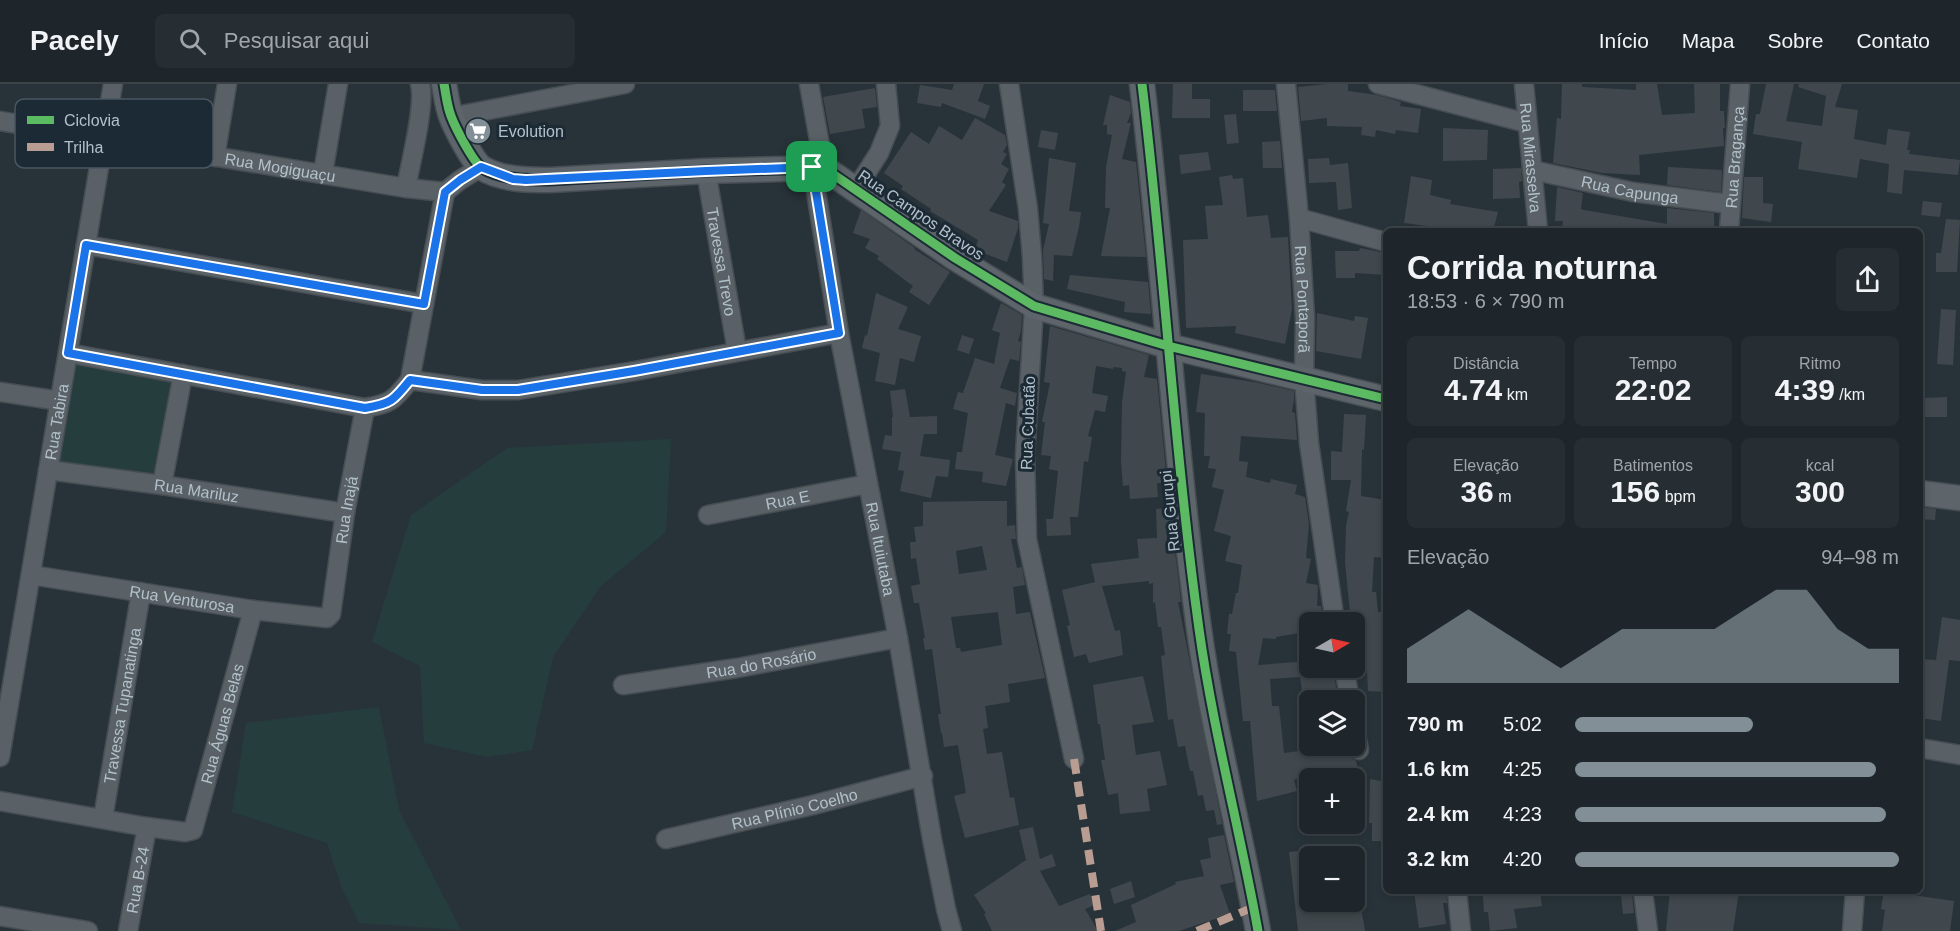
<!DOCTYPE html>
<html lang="pt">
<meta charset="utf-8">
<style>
body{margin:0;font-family:Arial,sans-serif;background:#262e33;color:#f1f3f6;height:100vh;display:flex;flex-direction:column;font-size:22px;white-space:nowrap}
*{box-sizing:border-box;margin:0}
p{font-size:20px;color:#a1a5a9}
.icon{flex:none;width:33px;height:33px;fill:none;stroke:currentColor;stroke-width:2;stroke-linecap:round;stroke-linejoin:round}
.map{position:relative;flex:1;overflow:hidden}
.drawer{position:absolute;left:1383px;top:144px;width:540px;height:666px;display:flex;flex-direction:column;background:#1e262b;border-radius:9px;box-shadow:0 3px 9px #0003,0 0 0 2px #3c4347}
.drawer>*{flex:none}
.needle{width:39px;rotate:81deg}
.tools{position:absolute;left:1299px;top:528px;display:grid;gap:12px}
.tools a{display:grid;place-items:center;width:66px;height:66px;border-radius:9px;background:#1e262b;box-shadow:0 3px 9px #0003,0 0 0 2px #3c4347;font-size:30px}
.pin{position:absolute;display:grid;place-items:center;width:51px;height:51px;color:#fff;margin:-26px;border-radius:12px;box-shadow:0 3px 9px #0006}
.round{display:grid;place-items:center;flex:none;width:63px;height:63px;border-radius:9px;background:#262e33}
.headline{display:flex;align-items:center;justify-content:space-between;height:102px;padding:0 24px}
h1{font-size:33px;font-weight:700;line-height:45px}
.metrics{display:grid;grid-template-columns:repeat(3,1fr);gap:9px;height:102px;padding:6px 24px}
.metrics div{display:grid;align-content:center;border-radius:9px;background:#262e33;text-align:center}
.metrics b{font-size:30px;font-weight:700}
.metrics small{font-size:16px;font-weight:400}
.metrics p{font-size:16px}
.chart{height:168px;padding:12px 24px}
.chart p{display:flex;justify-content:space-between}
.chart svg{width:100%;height:108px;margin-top:6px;fill:#828f97;opacity:.7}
ul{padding:0 24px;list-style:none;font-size:20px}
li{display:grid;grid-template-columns:96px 72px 1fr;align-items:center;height:45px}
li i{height:15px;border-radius:8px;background:#828f97}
header{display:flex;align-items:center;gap:36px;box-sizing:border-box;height:84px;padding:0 30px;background:#1e262b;border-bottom:2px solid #3c4347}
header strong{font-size:28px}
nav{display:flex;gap:33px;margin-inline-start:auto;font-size:21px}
.search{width:420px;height:54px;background:#262e33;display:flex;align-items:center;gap:15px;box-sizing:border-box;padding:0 21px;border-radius:9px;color:#a1a5a9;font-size:22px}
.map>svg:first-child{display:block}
</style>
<header>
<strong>Pacely</strong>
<div class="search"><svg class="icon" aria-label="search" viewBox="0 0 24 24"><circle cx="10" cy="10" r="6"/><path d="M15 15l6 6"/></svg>Pesquisar aqui</div>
<nav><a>Início</a><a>Mapa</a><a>Sobre</a><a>Contato</a></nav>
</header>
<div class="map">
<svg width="1960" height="847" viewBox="0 0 1960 847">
<rect width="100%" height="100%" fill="#283339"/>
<path fill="#253e3d" d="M68 269 183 290 162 401 48 386Z
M671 355 666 448 601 502 553 573 532 666 487 673 424 659 420 582 372 558 411 431 507 364Z
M379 623 399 726 461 846 359 839 342 804 327 759 232 728 246 639Z"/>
<path fill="#40484d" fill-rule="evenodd" d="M954 0H984L978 17 990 22 985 35 942 19 941 23 917 19 920 1 952 6Z
M1173 0H1192V15H1210V34H1172Z
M1327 0H1348V7L1377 11 1401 18 1400 22 1421 25 1418 49 1396 46 1395 50 1376 46 1375 53 1361 51 1362 43 1327 42V34L1301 37 1298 3Z
M1562 0H1582V3L1636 6V0H1657L1662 31 1695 29 1694 0H1720V27H1724L1725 44H1723L1724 62 1639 71 1640 91 1602 89 1553 79 1557 34 1561 35Z
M1766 0H1794L1786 37 1822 42 1826 12 1798 3 1799 0H1842L1835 23 1858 26 1854 55 1886 61 1888 45 1910 48 1907 66H1910L1909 70 1960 76 1958 91 1904 86 1902 110 1887 108 1889 80 1860 75 1857 94 1798 85 1802 58 1753 50 1756 30H1760Z
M875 4 877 23 862 25 865 44 830 50 823 13Z
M1243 6H1275L1277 27H1243Z
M1110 11 1130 18 1131 29 1127 39H1131L1122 75 1136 78 1146 173 1101 172 1110 124H1105L1106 83 1112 51 1107 50V41H1103Z
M1236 30 1239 59 1227 60 1224 31Z
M975 34 1005 51 1007 61 1003 68 1007 70 1001 80 1009 85 1002 98 1006 101 989 127 1018 137V144L1007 178 975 166 978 156 930 127 931 125 901 105 903 102 884 89 911 48 929 60 939 42 962 56Z
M1443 44 1488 46 1487 76 1443 77Z
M1041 46 1058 49 1055 66 1038 63Z
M1280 57 1282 84H1263L1262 58Z
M1208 68 1211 86 1181 90 1179 71Z
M1049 74 1076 79 1069 127 1081 128 1079 143 1072 172 1054 171 1053 197 1044 195 1043 166 1049 140 1043 139Z
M1329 74 1330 81 1348 79 1352 124 1338 126 1336 98 1309 99 1308 75Z
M1668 83 1722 86 1721 108 1667 101Z
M1521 84 1522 97 1519 98 1520 114 1493 115V85Z
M1232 91 1233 95 1243 94 1247 133 1268 131 1271 154 1288 153 1292 225 1285 260 1235 249 1236 242 1186 244 1183 156 1208 155 1205 122 1223 121 1219 93Z
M1411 92 1432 96 1430 111 1451 116 1450 120 1498 128 1493 147H1426L1427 142 1404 139Z
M1744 93H1763V119L1773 120 1771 138 1742 134Z
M1557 103 1583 109 1581 125 1584 126 1667 140V124L1714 129V144L1713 147H1614L1587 143V147H1562L1563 137H1555Z
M1923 117 1942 119 1940 133 1921 131Z
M861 126 915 164 914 165 950 188 929 221 909 208 913 202 877 175 879 172 865 164 870 155 853 149Z
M1946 135 1960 136 1957 188H1936V169H1941Z
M1360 164 1386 169V191L1355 189V194H1336L1335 167H1359Z
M1070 191 1148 198 1151 230 1124 228 1125 218 1067 205Z
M876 209 908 223 898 245 921 252 914 278 900 274 895 301 875 297 880 269 862 264 865 251 867 252Z
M1001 219 1022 231 1021 247 1018 257 1021 258 1019 277 1010 275 1000 304 1017 309 1015 322 1006 319 995 371 1013 375 1006 402 982 398 983 388 955 385 957 368H962L968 329 953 325 958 308 963 309 975 274 994 280 1000 249 992 246Z
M1941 225 1956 226 1953 281 1937 280Z
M1317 229 1354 237 1355 232 1368 234 1361 275 1316 267Z
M1050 242 1149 271 1144 293 1157 295 1167 399H1157L1158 413 1130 415 1129 401 1123 402 1121 378 1122 318 1126 288 1122 287V284L1113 283V285L1096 282 1092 309 1108 312 1105 328 1095 326 1088 352 1092 353 1088 378 1084 377 1078 433H1070L1071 451 1047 452 1046 435H1053L1058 387 1049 385 1051 372 1041 371 1045 338H1042L1050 299 1044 298Z
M962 251 974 255 969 270 957 266Z
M1201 290 1254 298 1294 307V316L1292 328 1295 329 1297 356 1241 352 1239 377 1248 378 1246 393 1270 399 1271 395 1297 401 1295 410 1305 413 1309 440 1306 474 1311 475 1306 499 1318 501 1317 522H1321L1323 535V538H1310V547L1276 553V555L1263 554 1258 581 1310 577V584H1333L1337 609 1303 613 1300 593 1270 595 1272 622H1279L1284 669 1340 662 1342 668 1348 666 1350 673 1356 677 1360 692 1349 694H1317L1315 688 1294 696 1297 707 1257 717 1250 637H1243L1236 568 1229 567 1231 550H1227L1229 530H1232L1236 509H1238L1242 481 1225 477 1231 452 1214 447 1224 406 1212 403 1216 385 1208 384 1210 372H1204L1205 329 1196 328Z
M905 305 910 333 937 332V350H924L920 372 950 376 948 393 936 392 931 414 900 407 904 387 898 386 901 368 882 365 885 351 892 352V333H893L890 307Z
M1947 313V333H1925V314Z
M1344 330 1366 331 1364 366 1362 365 1361 412 1386 416 1382 455H1386V474L1374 473 1372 508H1376L1378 528H1386V608L1368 607 1365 549H1360L1359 527 1350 528 1345 479 1346 442 1349 428 1346 427 1351 396H1331V367L1342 368Z
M980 417H1007V442L1015 441 1016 455H1011L1017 484 1022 483 1025 501 1013 503 1016 530 1030 528 1045 594 1008 600 1010 618 985 622 988 644 983 645 987 670 1002 668 1010 714 1014 713 1019 741 965 754 954 712 966 709 958 661 944 663 942 649H941L938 630H941L932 565 925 566 923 554H925L919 519H914L911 502 920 500 916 474 911 475 910 458H916L914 443 923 442V418ZM982 462 987 486 959 490 956 467ZM998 528 1002 561 961 568 960 564H956L951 533Z
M1921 423 1936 425 1935 436 1920 435Z
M1170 424 1181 518H1178L1222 740 1217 741 1214 726 1206 727 1203 711 1198 712 1193 687H1190L1185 662 1178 663 1173 635 1168 636 1161 572 1165 571 1161 543H1158L1155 518 1153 519V499L1149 500V497L1102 502 1115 547 1120 546 1123 571 1089 579 1086 570 1074 573 1067 542 1070 541 1062 506 1095 498 1091 480 1139 474 1137 455 1157 454 1156 425Z
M1942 533 1960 536V577L1949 576 1941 637 1920 634V575L1936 576Z
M1143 592 1154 638 1132 641 1136 671 1160 667 1167 701 1147 705 1150 727 1120 730 1118 709 1108 711 1101 676H1105L1100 640H1098L1093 601Z
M1370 695 1386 698V757H1372V739H1369Z
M1033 743 1040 775 1052 770 1056 782 1040 787 1059 822 1090 810 1095 821 1085 825 1098 847H992L984 830 986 829 974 811 1026 776 1019 746Z
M1224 751 1234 798 1220 801 1230 830 1179 847H1115L1136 838 1131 821 1176 800 1175 798 1204 792 1200 776 1211 774 1208 754Z
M1310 766V818H1354V785H1363L1367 823H1361L1365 847H1298L1289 768Z
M1131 797 1135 813 1114 820 1110 805Z
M1414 807H1446L1447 819H1443L1446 840 1419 844Z
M1526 807H1540L1542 822 1514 825 1517 844 1490 847 1488 828H1484L1483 812Z
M1670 807H1739L1733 847H1666Z
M1884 807 1954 817 1950 847H1882L1885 826 1881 825Z
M1632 810 1634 829 1623 830 1621 812Z"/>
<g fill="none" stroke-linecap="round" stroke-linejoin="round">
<defs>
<g id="street">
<path d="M809 0 824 84"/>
<path d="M1009 0 1028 125 1032 173 1034 222 1025 371 1027 455 1074 675"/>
<path id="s1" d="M1286 0 1299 134 1305 234 1304 294 1309 359 1335 538"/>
<path d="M1378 0 1527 39"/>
<path id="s2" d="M1524 0 1538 147"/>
<path d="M451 33 625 0"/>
<path id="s3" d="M0 37 406 104 445 108 460 96 481 83"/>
<path d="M215 73 227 0"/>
<path id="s4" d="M812 83 839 249 898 554 932 755 946 825 952 847"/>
<path id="s5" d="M1532 86 1633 108 1730 120"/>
<path id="s6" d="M706 87 737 267"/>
<path d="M323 89 338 0"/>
<path d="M406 104C410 81 426 20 420 0"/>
<path d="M856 105 879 69 890 42 886 0"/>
<path d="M1299 134 1386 158"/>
<path id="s7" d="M1729 147 1740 0"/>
<path d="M86 161 424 220"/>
<path d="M68 269 365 324C391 320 394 316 410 296L445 108"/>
<path d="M410 296 482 306H518L635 287 839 249"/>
<path d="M0 308 60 317"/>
<path id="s8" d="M48 386 162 401 345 429"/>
<path d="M162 401 183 290"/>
<path id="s9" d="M708 431 868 400"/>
<path id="s10" d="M31 491 253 526 327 534 331 530 345 429 365 324"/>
<path d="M1344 584 1350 616"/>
<path id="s11" d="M623 601 737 584 898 554"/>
<path d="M1354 641 1359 666"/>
<path d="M1920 664 1960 671"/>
<path id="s12" d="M0 673 113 0"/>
<path id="s13" d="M0 717 147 743 185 748 193 746 253 526"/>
<path id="s14" d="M103 734 141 508"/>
<path id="s15" d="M666 755 813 721 923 692"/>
<path d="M1457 807 1461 847"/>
<path d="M1643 807 1648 847"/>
<path d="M0 832 88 847"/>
<path id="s16" d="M128 847 147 743"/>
<path d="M1852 847 1855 807"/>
</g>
<path id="secondary" d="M444 0C446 10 447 22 451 32 455 43 473 78 482 84 502 96 528 96 550 96L706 87 824 84 955 174 1034 222 1168 262 1386 315
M1142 0C1164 181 1174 364 1199 545 1213 646 1240 746 1258 847
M1920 409 1960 414"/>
</defs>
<use href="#street" stroke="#474e53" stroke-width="21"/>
<use href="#secondary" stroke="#474e53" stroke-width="27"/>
<use href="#street" stroke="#596166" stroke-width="18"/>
<use href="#secondary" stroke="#5d656b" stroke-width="24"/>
<path stroke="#b99d93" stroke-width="8" stroke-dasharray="15 8" stroke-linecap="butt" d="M1074 675 1101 847
M1197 847 1254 823"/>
<defs>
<path id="cycleway" d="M444 0C446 10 447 22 451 32 455 43 473 78 482 84 502 96 528 96 550 96L706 87 824 84 955 174 1034 222 1168 262 1386 315
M1142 0C1164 181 1174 364 1199 545 1213 646 1240 746 1258 847"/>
</defs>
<use href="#cycleway" stroke="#1b2a34" stroke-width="13"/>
<use href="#cycleway" stroke="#5cba63" stroke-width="9"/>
</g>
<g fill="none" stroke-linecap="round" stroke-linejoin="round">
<defs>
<path id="route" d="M481 83 513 95 526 96 706 87 812 83 839 249 634 287 518 306H482L410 296C394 316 391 320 365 324L68 269 86 161 424 220 445 108 460 96Z"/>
</defs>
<use href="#route" stroke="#fff" stroke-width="12"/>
<use href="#route" stroke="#1a73e8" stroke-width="8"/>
</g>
<defs>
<symbol id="supermarket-disc" viewBox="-11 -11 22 22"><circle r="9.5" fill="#828f97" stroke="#1b2a34"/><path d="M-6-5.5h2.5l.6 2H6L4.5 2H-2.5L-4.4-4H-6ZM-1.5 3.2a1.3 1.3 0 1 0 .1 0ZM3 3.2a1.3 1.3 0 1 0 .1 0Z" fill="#fff"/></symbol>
</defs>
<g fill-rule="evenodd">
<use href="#supermarket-disc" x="463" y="32" width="30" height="30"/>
</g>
<g text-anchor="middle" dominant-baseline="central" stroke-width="6" stroke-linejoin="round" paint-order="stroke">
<g font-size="16" fill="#b2c0ca" stroke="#1b2a34" text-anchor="start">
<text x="498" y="47">Evolution</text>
</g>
<g font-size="16" fill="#b2c0ca" stroke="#1b2a34">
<text stroke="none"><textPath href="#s2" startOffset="74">Rua Mirasselva</textPath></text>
<text stroke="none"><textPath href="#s7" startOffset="74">Rua Bragança</textPath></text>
<text stroke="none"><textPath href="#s3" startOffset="284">Rua Mogiguaçu</textPath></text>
<text stroke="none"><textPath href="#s5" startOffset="100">Rua Capunga</textPath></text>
<text transform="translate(921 131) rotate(34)">Rua Campos Bravos</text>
<text stroke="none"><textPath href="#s6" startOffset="92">Travessa Trevo</textPath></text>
<text stroke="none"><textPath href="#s1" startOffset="216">Rua Pontaporã</textPath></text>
<text stroke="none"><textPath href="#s12" startOffset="340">Rua Tabira</textPath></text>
<text transform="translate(1028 339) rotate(-88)">Rua Cubatão</text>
<text stroke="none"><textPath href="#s8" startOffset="150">Rua Mariluz</textPath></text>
<text stroke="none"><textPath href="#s9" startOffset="81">Rua E</textPath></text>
<text stroke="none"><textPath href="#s10" startOffset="410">Rua Inajá</textPath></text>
<text transform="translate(1170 427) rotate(-96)">Rua Gurupi</text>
<text stroke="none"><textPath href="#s4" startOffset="388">Rua Ituiutaba</textPath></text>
<text stroke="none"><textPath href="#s10" startOffset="153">Rua Venturosa</textPath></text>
<text stroke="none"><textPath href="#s11" startOffset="140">Rua do Rosário</textPath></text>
<text stroke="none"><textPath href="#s14" startOffset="114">Travessa Tupanatinga</textPath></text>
<text stroke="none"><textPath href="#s13" startOffset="306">Rua Águas Belas</textPath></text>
<text stroke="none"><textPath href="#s15" startOffset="132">Rua Plínio Coelho</textPath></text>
<text stroke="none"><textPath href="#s16" startOffset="52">Rua B-24</textPath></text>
</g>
</g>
<rect x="15" y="15" width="198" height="69" rx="9" fill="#1b2a34" stroke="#485761" stroke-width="1.5"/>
<rect x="27" y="32" width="27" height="8" fill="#5cba63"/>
<rect x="27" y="59" width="27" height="8" fill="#b99d93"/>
<g font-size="16" fill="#b2c0ca">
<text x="64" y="42">Ciclovia</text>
<text x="64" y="69">Trilha</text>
</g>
</svg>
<div class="tools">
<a><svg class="needle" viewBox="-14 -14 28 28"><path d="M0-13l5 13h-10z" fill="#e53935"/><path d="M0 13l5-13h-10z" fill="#a1a5a9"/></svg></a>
<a><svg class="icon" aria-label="layers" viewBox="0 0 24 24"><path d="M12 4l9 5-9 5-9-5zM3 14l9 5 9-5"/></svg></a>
<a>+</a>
<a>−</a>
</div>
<div class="pin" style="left:812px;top:83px;background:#1e9e55"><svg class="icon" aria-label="arrive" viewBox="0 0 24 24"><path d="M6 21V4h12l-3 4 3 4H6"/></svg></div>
<section class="drawer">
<div class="headline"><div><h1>Corrida noturna</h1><p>18:53 · 6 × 790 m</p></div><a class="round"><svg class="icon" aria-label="share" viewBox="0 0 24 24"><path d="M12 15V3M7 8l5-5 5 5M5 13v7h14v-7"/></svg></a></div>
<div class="metrics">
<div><p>Distância</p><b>4.74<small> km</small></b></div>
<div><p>Tempo</p><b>22:02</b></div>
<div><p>Ritmo</p><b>4:39<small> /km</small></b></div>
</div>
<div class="metrics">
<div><p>Elevação</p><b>36<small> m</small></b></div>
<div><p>Batimentos</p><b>156<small> bpm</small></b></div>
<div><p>kcal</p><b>300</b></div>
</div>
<div class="chart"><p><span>Elevação</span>94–98 m</p>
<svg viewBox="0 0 160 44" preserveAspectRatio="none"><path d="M0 44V30L10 22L20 14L30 22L40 30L50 38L60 30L70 22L80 22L90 22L100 22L110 14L120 6L130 6L140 22L150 30L160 30V44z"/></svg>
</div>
<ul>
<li><b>790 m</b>5:02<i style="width:55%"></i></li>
<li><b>1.6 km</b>4:25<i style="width:93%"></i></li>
<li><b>2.4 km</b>4:23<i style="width:96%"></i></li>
<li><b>3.2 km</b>4:20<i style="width:100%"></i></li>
</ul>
</section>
</div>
